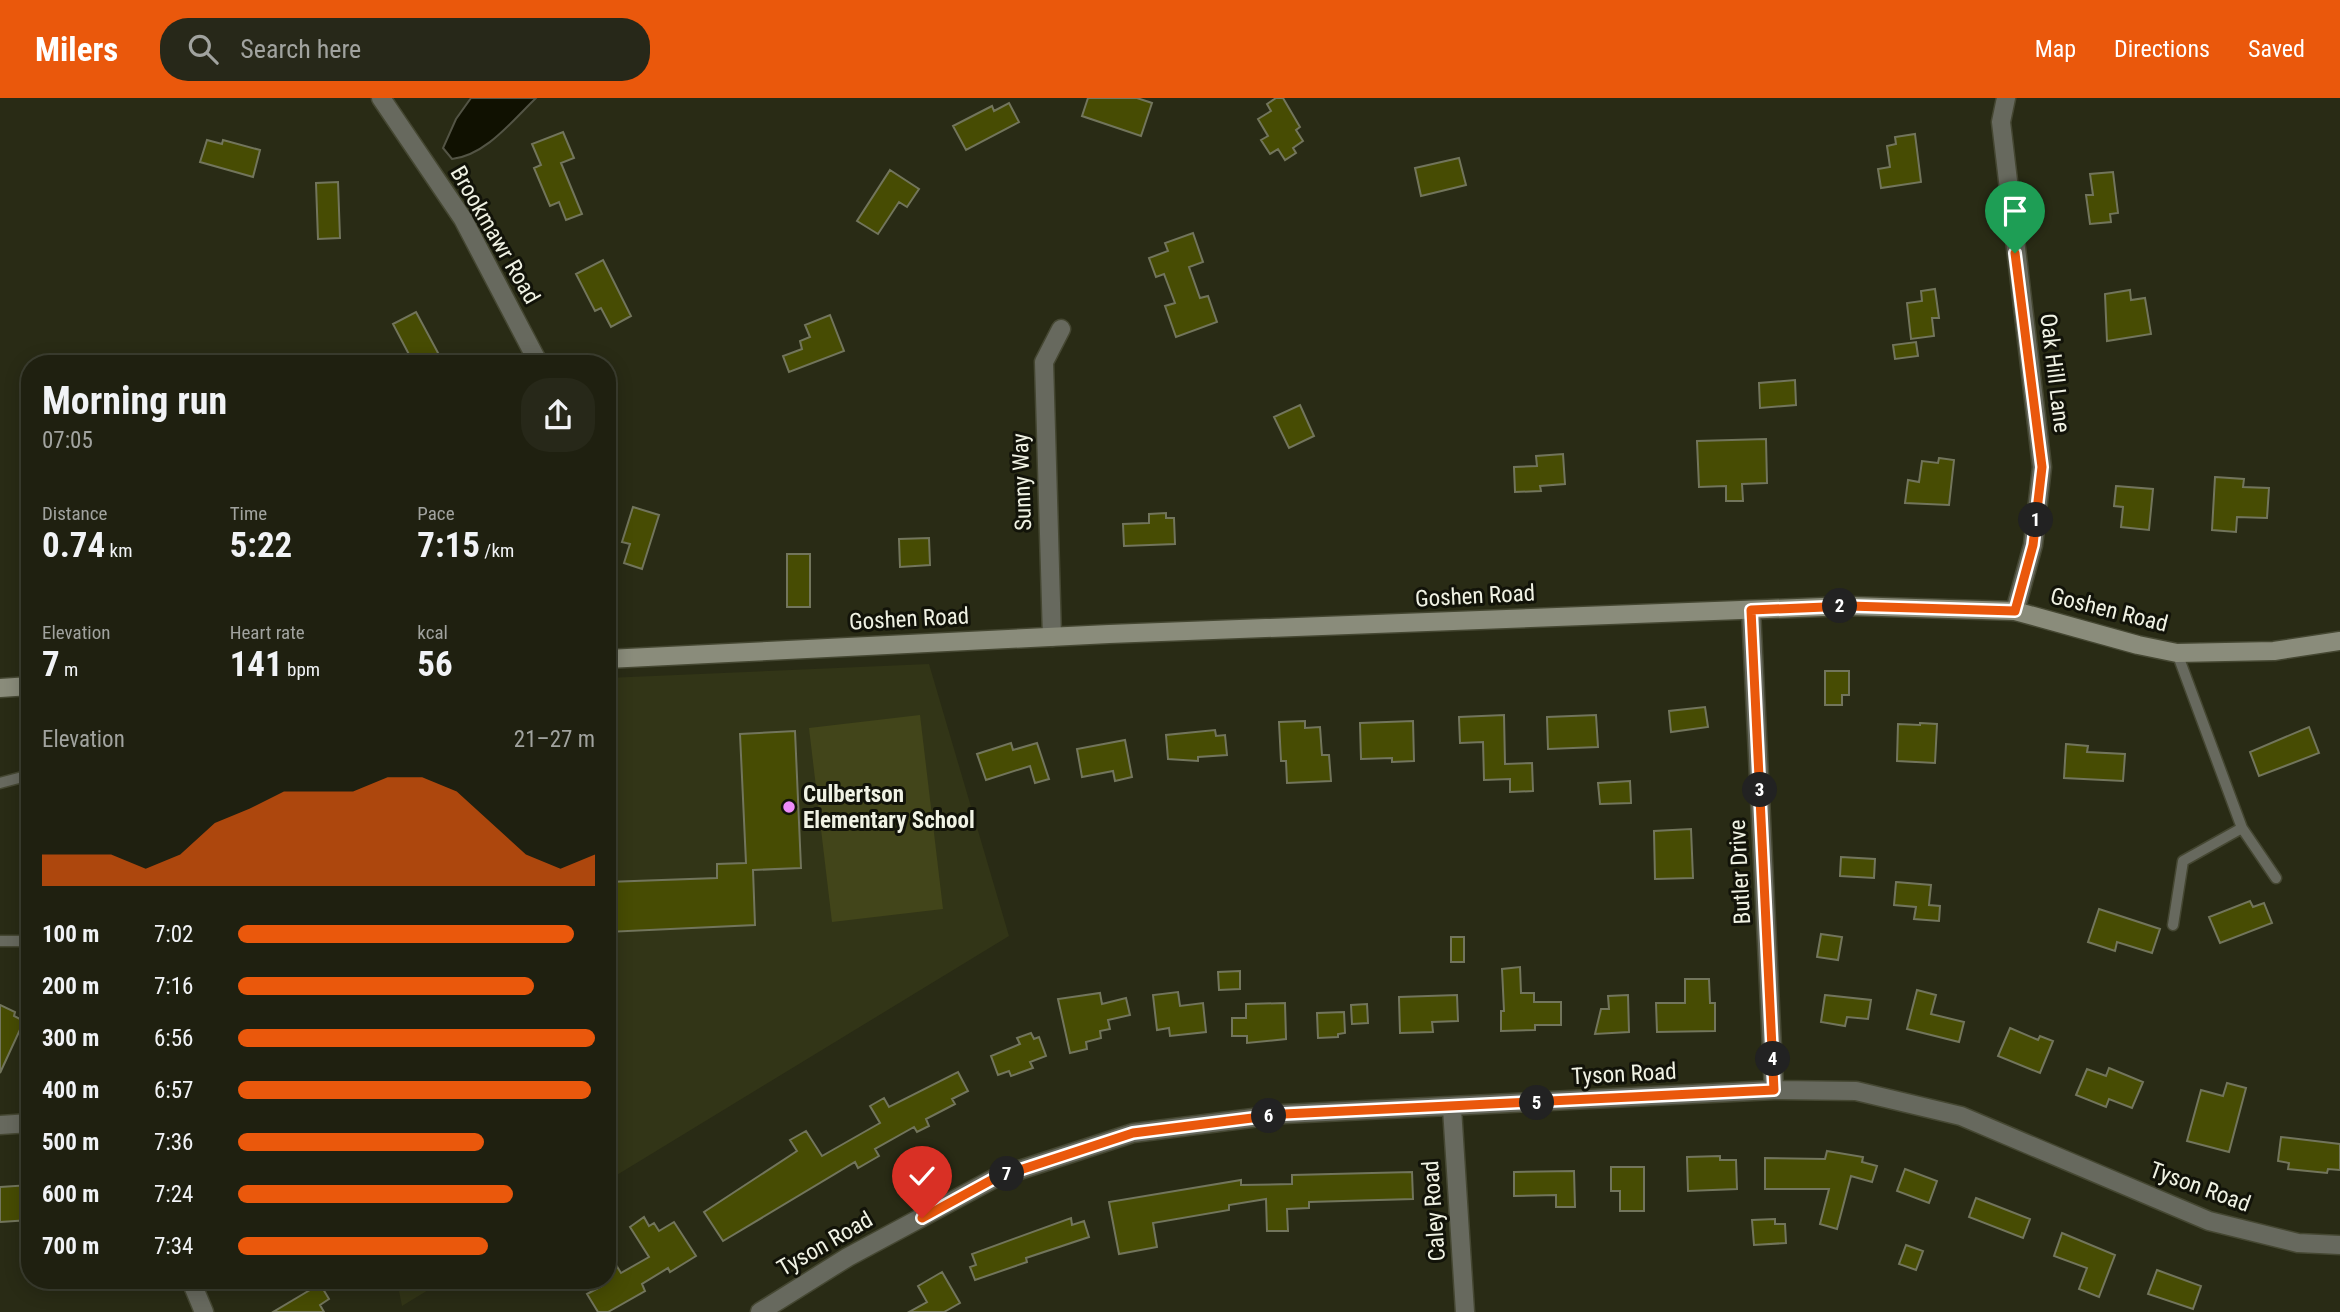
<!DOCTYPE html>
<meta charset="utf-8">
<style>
body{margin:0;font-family:"Roboto Condensed",sans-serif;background:#272819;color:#f1f3f6;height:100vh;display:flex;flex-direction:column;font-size:26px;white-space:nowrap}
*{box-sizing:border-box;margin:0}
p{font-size:23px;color:#a1a39f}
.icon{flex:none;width:38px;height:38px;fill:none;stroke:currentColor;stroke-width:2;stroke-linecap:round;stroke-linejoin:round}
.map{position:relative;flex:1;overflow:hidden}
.drawer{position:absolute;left:21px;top:257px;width:595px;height:934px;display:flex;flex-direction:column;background:#1f2010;border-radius:28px;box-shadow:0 4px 18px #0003,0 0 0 2px #3c3e30}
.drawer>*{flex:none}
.pin{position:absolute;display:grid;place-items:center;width:60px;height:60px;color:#fff;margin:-72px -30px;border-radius:50% 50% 50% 0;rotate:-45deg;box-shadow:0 0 7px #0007}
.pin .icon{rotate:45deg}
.km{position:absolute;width:35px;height:35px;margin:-18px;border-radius:50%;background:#222;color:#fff;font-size:19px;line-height:35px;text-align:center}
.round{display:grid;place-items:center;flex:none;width:74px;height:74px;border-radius:28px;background:#272819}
.summary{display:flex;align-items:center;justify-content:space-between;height:119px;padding:0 21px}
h1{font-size:38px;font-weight:700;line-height:52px}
.stats{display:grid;grid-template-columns:repeat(3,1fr);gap:10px;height:119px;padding:7px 21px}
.stats div{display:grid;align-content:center}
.stats b{font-size:35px;font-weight:700}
.stats small{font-size:19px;font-weight:400}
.stats p{font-size:19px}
.chart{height:196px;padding:14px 21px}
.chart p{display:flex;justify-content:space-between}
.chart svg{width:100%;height:126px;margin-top:7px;fill:#ea580c;opacity:.7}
ul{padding:0 21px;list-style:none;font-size:23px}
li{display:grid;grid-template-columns:112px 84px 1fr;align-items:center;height:52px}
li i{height:18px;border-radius:9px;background:#ea580c}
header{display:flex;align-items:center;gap:42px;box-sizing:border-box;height:98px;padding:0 35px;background:#ea580c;color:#fff}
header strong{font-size:33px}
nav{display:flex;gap:38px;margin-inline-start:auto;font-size:24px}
.search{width:490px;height:63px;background:#272819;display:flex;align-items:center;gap:18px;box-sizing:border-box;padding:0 24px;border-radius:28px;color:#a1a39f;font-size:26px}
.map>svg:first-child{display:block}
</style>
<header>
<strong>Milers</strong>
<div class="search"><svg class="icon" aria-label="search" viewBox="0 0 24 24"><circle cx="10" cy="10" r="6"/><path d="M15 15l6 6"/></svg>Search here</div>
<nav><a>Map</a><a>Directions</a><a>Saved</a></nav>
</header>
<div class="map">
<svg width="2340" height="1214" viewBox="0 0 2340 1214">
<rect width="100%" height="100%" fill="#292b15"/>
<path fill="#323517" d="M929 566 1009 838 607 1083V580Z
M397 1183H443L402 1208Z"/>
<path fill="#42451a" d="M920 617 943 811 832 824 809 630Z"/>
<path fill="#101101" stroke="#535445" stroke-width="2" d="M471 0H536C512 23 486 57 452 61L443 50 456 21Z"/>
<path fill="#474c03" stroke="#72755c" stroke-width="2" d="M1088 0H1137L1152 5 1141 38 1082 18Z
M1276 0H1283L1300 29 1296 32 1303 43 1293 50 1296 55 1285 62 1278 51 1270 56 1261 42 1268 38 1258 21 1271 13 1267 6Z
M1009 5 1019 24 966 52 953 28 992 8 994 13Z
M563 34 574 60 561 65 582 116 566 122 559 104 550 108 534 70 541 67 532 46Z
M1915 36 1921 84 1881 90 1878 71 1890 69 1887 48 1896 46 1895 39Z
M207 42 222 46 223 42 260 52 253 79 200 64Z
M1459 60 1466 87 1421 98 1415 70Z
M890 72 919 91 907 109 899 104 878 136 857 123Z
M2113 74 2118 115 2110 116 2111 124 2090 126 2086 97H2093L2090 76Z
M338 84 340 140 318 141 316 85Z
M1193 135 1203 164 1189 169 1200 200 1208 198 1217 224 1176 239 1165 208 1175 205 1164 176 1156 179 1149 160 1168 153 1165 145Z
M603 162 631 218 611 229 601 210 595 213 576 176Z
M1935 191 1939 220H1932L1934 238 1911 241 1907 205 1922 203 1921 193Z
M2130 192 2131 202 2145 200 2151 236 2107 243 2105 196Z
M416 214 444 266H414L393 226Z
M830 217 844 253 789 274 783 258 802 251 800 243 810 239 805 227Z
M1916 244 1918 258 1895 261 1893 247Z
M1795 282 1796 307 1760 310 1759 285Z
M1300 307 1314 338 1289 350 1274 319Z
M1766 341 1767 385 1742 386 1743 403H1726V388L1699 389 1697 343Z
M1563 356 1565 386 1540 388 1541 393 1515 394 1514 369 1537 368 1536 358Z
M1939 360 1954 362 1949 407 1905 405 1908 382 1919 384 1922 363 1938 365Z
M2215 379 2244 381 2243 389 2269 390 2267 420 2237 419 2236 434 2212 432Z
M2116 388 2153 391 2149 432 2121 429 2123 409 2114 408Z
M633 409 659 417 642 471 624 465 630 446 622 444Z
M1166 415V420H1174L1175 446 1124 448 1123 426 1149 425V416Z
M929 440 930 467 900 469 899 441Z
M787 456H810V509H787Z
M1825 573H1849V597H1842V607H1825Z
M1705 609 1708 629 1671 634 1669 613Z
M1504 617 1505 666 1532 665 1533 693 1510 694V681L1484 682 1483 644 1460 645 1459 619Z
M1596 617 1598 649 1548 651 1547 619Z
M1305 623V630L1320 629 1322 657H1329L1331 683 1287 685 1286 663H1281L1279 624Z
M1413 623 1414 663 1392 664V660L1361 661 1360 625Z
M1920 625 1937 626 1935 665 1897 663 1898 626 1920 627Z
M2309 629 2319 655 2259 678 2250 654Z
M1215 632 1216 638 1225 637 1227 657 1198 659V663L1168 661 1166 637Z
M795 633 801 770 753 772 755 827 607 834V784L717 780V766L746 765 740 636Z
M1125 642 1132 679 1115 683 1113 673 1082 679 1077 651Z
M1011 645 1013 652 1037 645 1049 681 1035 685 1030 668 986 682 977 656Z
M2066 646 2088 648 2087 654 2125 656 2123 683 2064 680Z
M1630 683 1631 705 1600 706 1598 685Z
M1691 731 1693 780 1655 781 1654 733Z
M1841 759 1875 761 1874 780 1840 778Z
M1896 784 1931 787 1929 807 1940 808 1939 823 1914 821 1916 809 1894 807Z
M2250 803 2253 809 2264 805 2272 825 2220 845 2209 819Z
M2099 811 2160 831 2152 855 2117 844 2115 853 2088 844Z
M1821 836 1842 839 1838 862 1817 859Z
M1451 839H1464V864H1451Z
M1520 869 1521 895H1534V904H1561V927H1535V932L1501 933V913H1504L1502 871Z
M1240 873V891L1219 892 1218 874Z
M1685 881H1709L1710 905H1715V933L1657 934 1656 905H1685Z
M1917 892 1936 897 1931 916 1964 924 1959 944 1907 931Z
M1178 894 1180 908 1203 905 1206 934 1170 938 1169 930 1157 932 1153 897Z
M1100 895 1102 906 1126 900 1130 917 1108 922 1110 931 1100 933 1101 940 1086 944 1087 951 1070 955 1058 901Z
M1457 897 1458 923 1432 924 1433 934 1400 935 1399 899Z
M1628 897 1629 934 1595 936 1601 911H1609L1608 898Z
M1825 897 1871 902 1868 921 1847 919 1845 928 1821 924Z
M1285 905 1286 941 1247 945V938H1232V920H1246V906Z
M1367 906 1368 925 1352 926 1351 907Z
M0 907 15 914 14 918 24 923 0 975Z
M1344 914 1345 935 1338 936V939L1318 940 1317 915Z
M2010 930 2038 942 2040 938 2053 943 2040 975 1998 958Z
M1031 935 1034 941 1039 939 1046 958 1030 964 1033 970 1011 978 1009 973 998 977 991 958 1020 946 1017 940Z
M2109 970 2143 984 2132 1010 2109 1001 2106 1009 2076 997 2087 971 2106 978Z
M958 974 968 993 952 1001 955 1006 926 1021 929 1028 917 1034 914 1029 875 1051 879 1058 858 1070 855 1064 723 1143 704 1114 797 1053 790 1042 806 1033 822 1058 880 1025 870 1008 884 1000 889 1009Z
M2227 985 2246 990 2229 1054 2187 1043 2201 992 2223 998Z
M2281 1039 2340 1046V1072L2328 1071 2327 1075 2288 1071 2289 1065 2278 1063Z
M1827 1053 1863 1059 1862 1064 1877 1068 1872 1084 1851 1078 1837 1131 1820 1126 1829 1091H1765V1060L1825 1061Z
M1720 1058V1062H1736L1737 1091 1688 1093 1687 1059Z
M1611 1069H1644V1113H1620V1093H1611Z
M1905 1071 1937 1083 1929 1105 1897 1093Z
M1574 1073 1575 1109H1556V1097L1514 1098V1074Z
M1412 1074 1413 1101 1309 1104V1110L1287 1111 1288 1133H1267L1266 1101 1229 1107V1112L1153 1125 1157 1149 1119 1156 1109 1104 1241 1082V1087L1292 1086V1077Z
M30 1087V1122L0 1124V1089Z
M1976 1100 2030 1121 2023 1140 1969 1119Z
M644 1119 649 1128 654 1125 659 1133 674 1124 696 1158 670 1174 668 1170 642 1186 645 1193 608 1214H598L587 1196 602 1188 599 1183H607V1152L621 1175 649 1159 630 1129Z
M1071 1120 1072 1127 1084 1123 1089 1139 1026 1160 1027 1164 975 1182 970 1169 976 1167 972 1156Z
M1775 1121V1126H1785L1786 1145 1754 1147 1752 1122Z
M2062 1135 2115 1157 2099 1199 2079 1191 2087 1170 2054 1158Z
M1906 1147 1923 1153 1916 1172 1899 1166Z
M2157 1172 2201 1188 2193 1211 2148 1196Z
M942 1174 960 1205 944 1214H909L927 1204 918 1188Z
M320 1186 329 1201 320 1207 324 1214H273Z"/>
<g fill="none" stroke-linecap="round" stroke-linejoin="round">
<defs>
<path id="lane" d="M2177 555 2242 730 2276 780
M0 685 30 677
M2173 827 2183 763 2242 730
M0 843H30"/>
<path id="street" d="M381 0 463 121 539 266
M2006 0 2001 24 2042 369 2033 447 2015 513
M1751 512 1774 992
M1052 539 1044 264 1061 231
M1452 1010 1465 1214
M0 1027 30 1025
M191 1183 204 1214
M760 1214 848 1159 995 1080 1133 1035 1284 1016 1774 992 1856 993 1961 1018 2209 1123 2298 1145 2340 1147"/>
<path id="secondary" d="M607 561 1109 536 1849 508 2015 513 2138 547 2177 555 2274 553 2340 543
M0 590 30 588"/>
</defs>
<use href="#lane" stroke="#454732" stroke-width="13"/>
<use href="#street" stroke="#454732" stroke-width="21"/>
<use href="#secondary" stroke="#454732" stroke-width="21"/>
<use href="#lane" stroke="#67695e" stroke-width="10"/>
<use href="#street" stroke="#67695e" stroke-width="18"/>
<use href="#secondary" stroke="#8a8c7b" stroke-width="18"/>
</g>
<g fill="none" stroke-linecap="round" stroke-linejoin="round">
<defs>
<path id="route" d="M922 1120 995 1080 1133 1035 1284 1016 1774 992 1751 512 1849 508 2015 513 2033 447 2042 369 2015 155"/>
</defs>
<use href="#route" stroke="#fff" stroke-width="14"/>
<use href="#route" stroke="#ea580c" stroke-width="9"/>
</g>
<circle fill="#ee8cf9" stroke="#121309" stroke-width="2.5" cx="789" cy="709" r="7"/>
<g text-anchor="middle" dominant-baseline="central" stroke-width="6" stroke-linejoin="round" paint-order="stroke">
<g font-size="23" fill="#f0f2e4" stroke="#121309">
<text transform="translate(495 137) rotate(60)">Brookmawr Road</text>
<text transform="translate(2055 275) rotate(83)">Oak Hill Lane</text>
<text transform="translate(1022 384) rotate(-92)">Sunny Way</text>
<text transform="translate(1475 498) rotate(-3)">Goshen Road</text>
<text transform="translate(2109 512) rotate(14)">Goshen Road</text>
<text transform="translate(909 521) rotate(-3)">Goshen Road</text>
<text transform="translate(1740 774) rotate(-93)">Butler Drive</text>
<text transform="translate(1624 976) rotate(-3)">Tyson Road</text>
<text transform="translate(2200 1089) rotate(20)">Tyson Road</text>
<text transform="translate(1434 1113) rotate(-94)">Caley Road</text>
<text transform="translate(825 1146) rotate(-30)">Tyson Road</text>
</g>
<g font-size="23" font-weight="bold" fill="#f0f2e4" stroke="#121309" text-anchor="start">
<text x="803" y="696">Culbertson<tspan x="803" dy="26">Elementary School</tspan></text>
</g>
</g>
</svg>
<div class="pin" style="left:2015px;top:155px;background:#1e9e55"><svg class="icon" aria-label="arrive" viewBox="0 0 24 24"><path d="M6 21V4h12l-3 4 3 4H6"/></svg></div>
<div class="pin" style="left:922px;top:1120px;background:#d93025"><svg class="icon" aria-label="check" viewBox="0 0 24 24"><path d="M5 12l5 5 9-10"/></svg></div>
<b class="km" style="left:2036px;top:422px">1</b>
<b class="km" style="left:1840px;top:508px">2</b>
<b class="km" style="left:1760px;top:692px">3</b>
<b class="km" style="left:1773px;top:961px">4</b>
<b class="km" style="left:1537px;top:1005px">5</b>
<b class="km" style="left:1269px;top:1018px">6</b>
<b class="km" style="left:1007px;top:1076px">7</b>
<section class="drawer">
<div class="summary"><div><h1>Morning run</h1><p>07:05</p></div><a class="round"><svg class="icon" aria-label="share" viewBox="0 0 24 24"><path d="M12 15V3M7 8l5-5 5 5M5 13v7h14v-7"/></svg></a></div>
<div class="stats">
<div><p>Distance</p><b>0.74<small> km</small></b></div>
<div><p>Time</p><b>5:22</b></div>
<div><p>Pace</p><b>7:15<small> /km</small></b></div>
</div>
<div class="stats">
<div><p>Elevation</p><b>7<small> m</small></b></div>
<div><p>Heart rate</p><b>141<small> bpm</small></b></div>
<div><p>kcal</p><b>56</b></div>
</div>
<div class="chart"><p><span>Elevation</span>21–27 m</p>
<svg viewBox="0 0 160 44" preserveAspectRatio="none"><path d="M0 44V33L10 33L20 33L30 38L40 33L50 22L60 17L70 11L80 11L90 11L100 6L110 6L120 11L130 22L140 33L150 38L160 33V44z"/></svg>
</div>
<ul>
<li><b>100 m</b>7:02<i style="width:94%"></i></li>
<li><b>200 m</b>7:16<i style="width:83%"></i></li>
<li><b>300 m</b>6:56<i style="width:100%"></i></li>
<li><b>400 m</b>6:57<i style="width:99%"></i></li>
<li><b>500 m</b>7:36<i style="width:69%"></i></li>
<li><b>600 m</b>7:24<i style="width:77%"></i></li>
<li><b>700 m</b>7:34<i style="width:70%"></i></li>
</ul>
</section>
</div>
